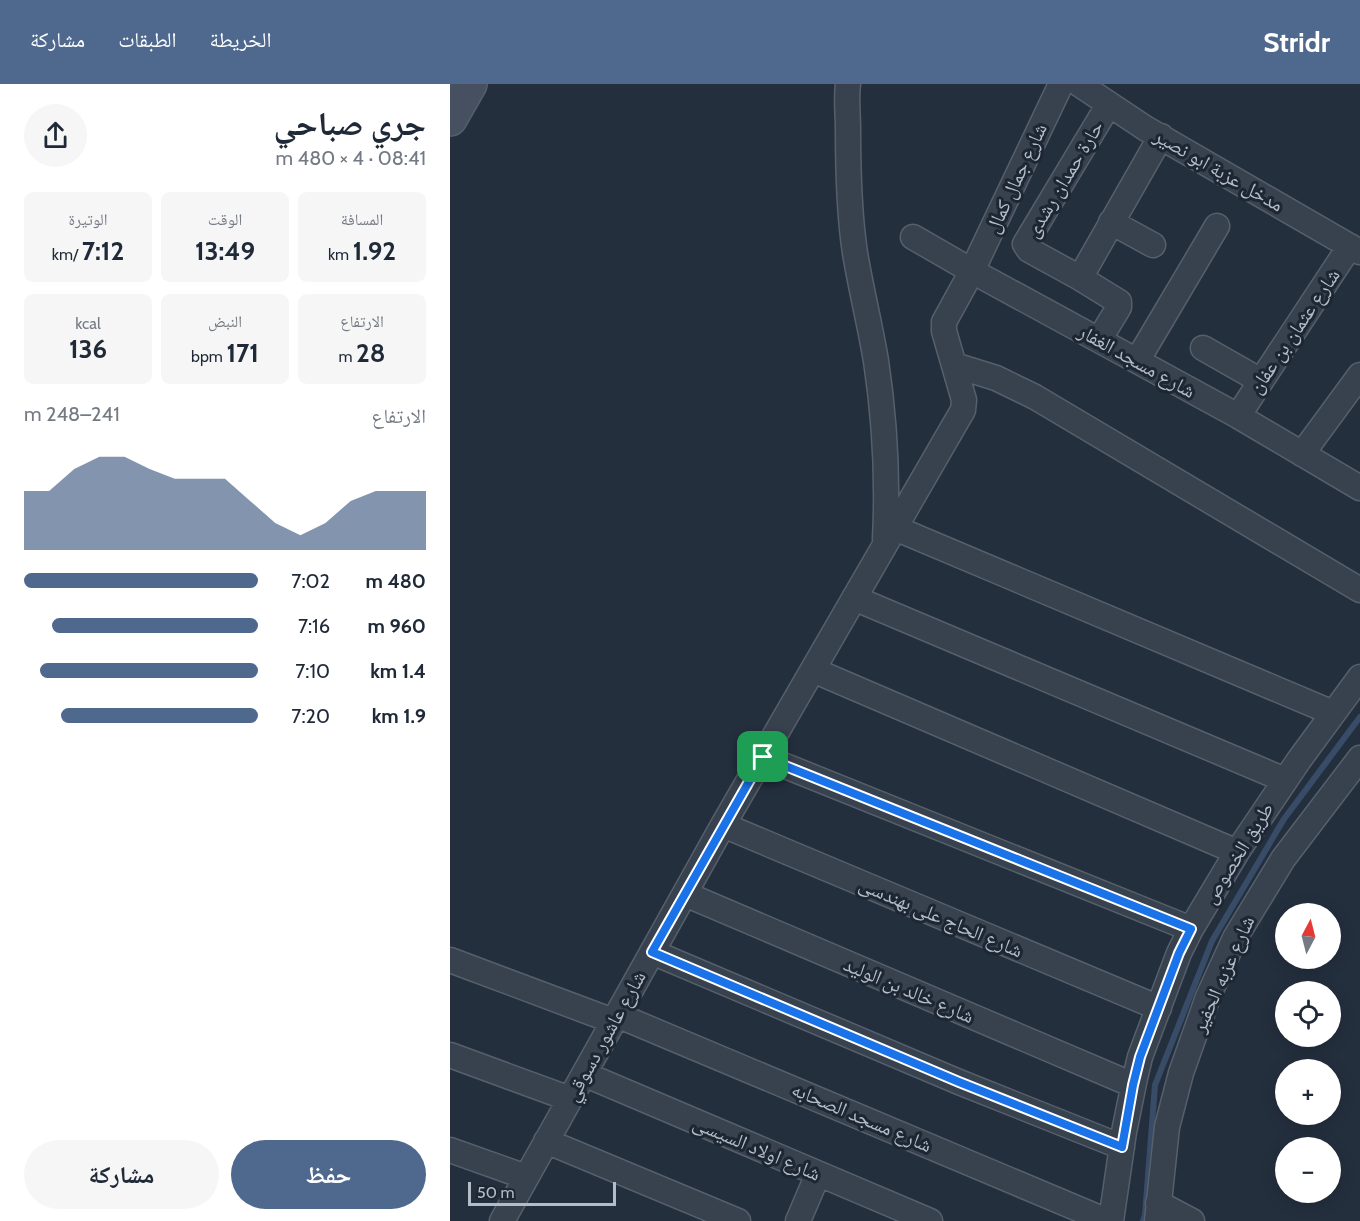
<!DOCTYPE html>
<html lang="ar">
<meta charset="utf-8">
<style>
body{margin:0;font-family:Cabin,"Noto Naskh Arabic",sans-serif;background:#f6f6f7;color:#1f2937;direction:rtl;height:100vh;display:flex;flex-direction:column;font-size:22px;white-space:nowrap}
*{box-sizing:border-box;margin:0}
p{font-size:20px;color:#747a83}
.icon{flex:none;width:33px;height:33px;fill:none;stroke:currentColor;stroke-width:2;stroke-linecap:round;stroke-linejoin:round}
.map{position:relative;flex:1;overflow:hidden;direction:ltr}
.side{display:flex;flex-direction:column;background:#fff;width:450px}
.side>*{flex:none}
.needle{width:39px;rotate:7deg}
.fabs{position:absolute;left:825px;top:819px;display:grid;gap:12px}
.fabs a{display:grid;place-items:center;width:66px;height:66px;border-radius:50%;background:#fff;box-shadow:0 3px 15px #0003;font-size:30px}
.scale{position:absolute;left:18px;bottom:15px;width:148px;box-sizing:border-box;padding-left:6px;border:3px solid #b4bcc9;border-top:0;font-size:16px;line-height:21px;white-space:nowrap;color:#b4bcc9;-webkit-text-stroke:4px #1d2633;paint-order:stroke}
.pin{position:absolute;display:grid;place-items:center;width:51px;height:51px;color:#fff;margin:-26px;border-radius:12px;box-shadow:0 3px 9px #0006}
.round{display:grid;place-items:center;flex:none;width:63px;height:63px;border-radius:32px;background:#f6f6f7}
.head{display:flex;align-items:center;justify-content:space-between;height:102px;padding:0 24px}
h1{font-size:33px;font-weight:800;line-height:45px}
.figures{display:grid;grid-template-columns:repeat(3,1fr);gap:9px;height:102px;padding:6px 24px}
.figures div{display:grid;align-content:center;border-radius:9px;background:#f6f6f7;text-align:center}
.figures b{font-size:26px;font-weight:800}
.figures small{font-size:16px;font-weight:400}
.figures p{font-size:16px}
.chart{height:168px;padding:12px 24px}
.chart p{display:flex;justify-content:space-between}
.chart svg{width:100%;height:108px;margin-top:6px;fill:#4f688e;opacity:.7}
.action{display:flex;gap:12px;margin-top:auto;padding:12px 24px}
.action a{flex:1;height:69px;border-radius:36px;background:#4f688e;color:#fff;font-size:24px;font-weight:800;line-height:69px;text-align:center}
.action a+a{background:#f6f6f7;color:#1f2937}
ul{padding:0 24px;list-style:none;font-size:20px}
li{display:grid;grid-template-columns:96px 72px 1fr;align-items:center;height:45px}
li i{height:15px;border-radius:8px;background:#4f688e}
header{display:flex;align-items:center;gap:36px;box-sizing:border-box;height:84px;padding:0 30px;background:#4f688e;color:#fff}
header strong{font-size:28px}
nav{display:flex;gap:33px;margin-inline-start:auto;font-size:21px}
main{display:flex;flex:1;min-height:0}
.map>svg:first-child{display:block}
</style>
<header>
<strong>Stridr</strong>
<nav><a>الخريطة</a><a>الطبقات</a><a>مشاركة</a></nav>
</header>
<main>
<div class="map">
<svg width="910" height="1137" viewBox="0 0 910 1137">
<rect width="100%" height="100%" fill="#242f3e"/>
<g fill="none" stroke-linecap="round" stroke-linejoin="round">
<path stroke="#394c67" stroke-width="6" d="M693 1137 695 1131 705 1001 762 857 834 735 910 633"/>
<defs>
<path id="street" d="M398 0C396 15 398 30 398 46 398 87 399 129 405 169 411 205 420 241 426 277 435 337 438 396 435 455
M629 0 695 44 910 168
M661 138 703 161
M463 153 522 187 788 332 910 404
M630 194 711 52
M649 256 669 223V218L630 194 579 166 575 160 659 20
M753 264 811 297
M687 277 767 142
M504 281 546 294 585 313 910 506
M788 332 900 162
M852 370 910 291
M445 444 883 629
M404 514 835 696
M363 586 787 768
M313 673 741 845
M273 741 709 924
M235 810 683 1001
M202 868 509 998 672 1063
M0 876 163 937
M167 931 657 1137
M0 971 120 1015
M134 990 480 1137
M96 1057 288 1137
M0 1066 76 1093
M708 1119 742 1137
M52 1137 273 741 513 326 514 316 494 247V238L522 187 611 0
M348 1137 368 1090
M661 1137 674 1048 685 994 690 973 729 869 741 845 787 768 849 676 910 593
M707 1137 717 1043 731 989 758 913 785 854 833 775 910 674"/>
<path id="secondary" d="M0 35 20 0"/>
</defs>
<use href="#street" stroke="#565f6c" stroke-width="27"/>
<use href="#secondary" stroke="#565f6c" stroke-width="36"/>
<use href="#street" stroke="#38414e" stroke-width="24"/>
<use href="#secondary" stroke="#465061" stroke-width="33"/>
</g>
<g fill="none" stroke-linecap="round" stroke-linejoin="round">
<defs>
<path id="route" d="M313 673 741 845 729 869 690 973 683 1001 672 1063 509 998 202 868Z"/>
</defs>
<use href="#route" stroke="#fff" stroke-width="12"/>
<use href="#route" stroke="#1a73e8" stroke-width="8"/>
</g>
<g text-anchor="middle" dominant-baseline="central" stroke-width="6" stroke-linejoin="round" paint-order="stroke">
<g font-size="20" fill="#b4bcc9" stroke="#1d2633">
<text transform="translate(769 86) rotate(30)">مدخل عزبة ابو نصير</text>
<text transform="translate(566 94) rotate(-65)">شارع جمال كمال</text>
<text transform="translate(614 95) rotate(-59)">حارة حمدان رشدى</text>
<text transform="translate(844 247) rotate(-56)">شارع عثمان بن عفان</text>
<text transform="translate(687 277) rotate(29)">شارع مسجد الغفار</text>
<text transform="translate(788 769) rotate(-58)">طريق الخصوص</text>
<text transform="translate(491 833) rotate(23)">شارع الحاج على بهندسى</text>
<text transform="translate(773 890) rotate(-66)">شارع عزبه الحفير</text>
<text transform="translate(459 906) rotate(23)">شارع خالد بن الوليد</text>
<text transform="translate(155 952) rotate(-61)">شارع عاشور دسوقي</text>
<text transform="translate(412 1033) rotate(23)">شارع مسجد الصحابه</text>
<text transform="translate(307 1064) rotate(23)">شارع اولاد السيسى</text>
</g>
</g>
</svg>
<div class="fabs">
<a><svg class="needle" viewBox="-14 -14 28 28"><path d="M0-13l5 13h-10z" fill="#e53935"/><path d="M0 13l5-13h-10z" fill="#747a83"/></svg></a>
<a><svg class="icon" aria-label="locate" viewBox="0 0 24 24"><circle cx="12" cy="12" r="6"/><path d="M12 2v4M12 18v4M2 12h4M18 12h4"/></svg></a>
<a>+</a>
<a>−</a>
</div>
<div class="scale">50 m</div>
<div class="pin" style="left:313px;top:673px;background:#1e9e55"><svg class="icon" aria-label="arrive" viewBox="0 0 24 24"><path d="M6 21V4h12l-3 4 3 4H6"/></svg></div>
</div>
<section class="side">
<div class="head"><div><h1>جري صباحي</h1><p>08:41 · 4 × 480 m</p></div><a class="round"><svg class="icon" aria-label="share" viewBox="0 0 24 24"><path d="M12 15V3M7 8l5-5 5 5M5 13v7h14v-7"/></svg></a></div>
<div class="figures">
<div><p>المسافة</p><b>1.92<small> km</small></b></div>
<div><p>الوقت</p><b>13:49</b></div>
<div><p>الوتيرة</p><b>7:12<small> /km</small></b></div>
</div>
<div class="figures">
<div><p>الارتفاع</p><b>28<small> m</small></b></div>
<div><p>النبض</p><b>171<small> bpm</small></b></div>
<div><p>kcal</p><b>136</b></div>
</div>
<div class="chart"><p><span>الارتفاع</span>241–248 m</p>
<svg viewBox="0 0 160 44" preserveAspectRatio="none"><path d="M0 44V20L10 20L20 11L30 6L40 6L50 11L60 15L70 15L80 15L90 24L100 33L110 38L120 33L130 24L140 20L150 20L160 20V44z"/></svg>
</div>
<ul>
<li><b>480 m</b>7:02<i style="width:100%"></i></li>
<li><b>960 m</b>7:16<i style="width:88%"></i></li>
<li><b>1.4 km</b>7:10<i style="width:93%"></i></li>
<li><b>1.9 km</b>7:20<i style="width:84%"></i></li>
</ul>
<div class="action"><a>حفظ</a><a>مشاركة</a></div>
</section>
</main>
